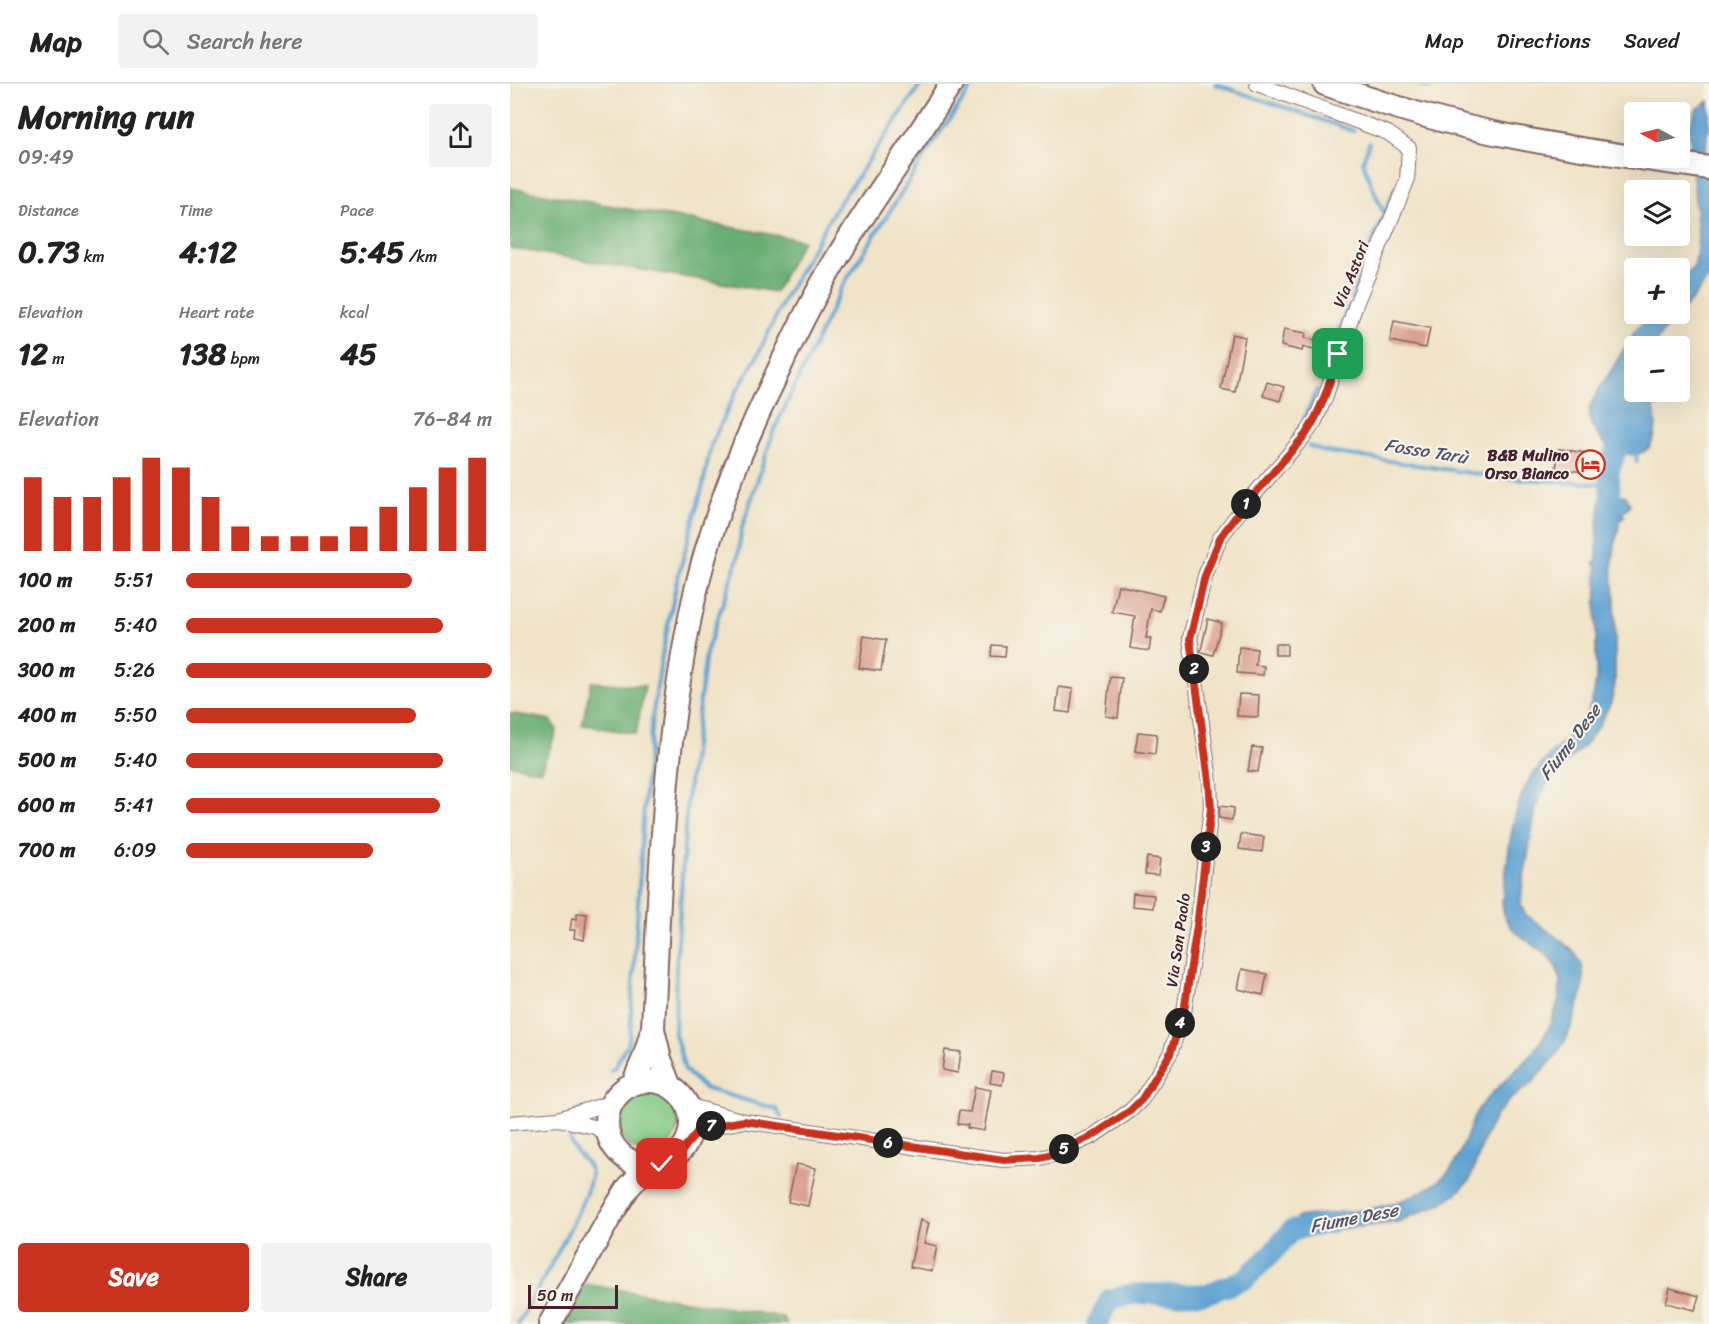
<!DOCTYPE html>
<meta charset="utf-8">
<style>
body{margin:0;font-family:Sriracha,sans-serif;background:#f2f2f2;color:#222;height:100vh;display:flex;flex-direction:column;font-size:22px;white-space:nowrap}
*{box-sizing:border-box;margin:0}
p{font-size:20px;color:#767676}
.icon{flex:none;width:33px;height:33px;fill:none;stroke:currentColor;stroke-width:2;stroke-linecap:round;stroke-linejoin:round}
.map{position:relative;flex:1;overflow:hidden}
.side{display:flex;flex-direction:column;background:#fff;width:510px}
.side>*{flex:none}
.needle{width:39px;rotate:277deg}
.tools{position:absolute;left:1114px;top:18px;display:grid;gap:12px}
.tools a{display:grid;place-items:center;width:66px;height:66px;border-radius:6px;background:#fff;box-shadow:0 6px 24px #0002;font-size:30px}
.scale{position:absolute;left:18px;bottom:15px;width:90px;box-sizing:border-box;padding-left:6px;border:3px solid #4a1f2b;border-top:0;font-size:16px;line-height:21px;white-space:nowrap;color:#4a1f2b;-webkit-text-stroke:4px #f7f3e8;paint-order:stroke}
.pin{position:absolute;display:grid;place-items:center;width:51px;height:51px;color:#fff;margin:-26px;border-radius:12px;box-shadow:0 3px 9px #0006}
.km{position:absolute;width:30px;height:30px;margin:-15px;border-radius:50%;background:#222;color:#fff;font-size:16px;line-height:30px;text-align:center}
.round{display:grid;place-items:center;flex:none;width:63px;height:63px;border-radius:6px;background:#f2f2f2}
.summary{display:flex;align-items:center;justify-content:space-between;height:102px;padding:0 18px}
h1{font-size:33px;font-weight:800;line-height:45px}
.metrics{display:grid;grid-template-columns:repeat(3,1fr);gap:9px;height:102px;padding:6px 18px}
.metrics div{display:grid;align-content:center}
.metrics b{font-size:30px;font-weight:800}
.metrics small{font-size:16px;font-weight:400}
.metrics p{font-size:16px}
.chart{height:168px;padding:12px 18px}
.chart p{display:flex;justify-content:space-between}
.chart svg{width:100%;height:108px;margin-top:6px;stroke:#c8321e;stroke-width:6}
.primary-button{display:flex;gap:12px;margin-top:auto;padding:12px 18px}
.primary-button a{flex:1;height:69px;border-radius:6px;background:#c8321e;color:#fff;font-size:24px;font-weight:800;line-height:69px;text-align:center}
.primary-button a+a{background:#f2f2f2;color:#222}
ul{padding:0 18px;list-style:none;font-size:20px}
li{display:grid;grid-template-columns:96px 72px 1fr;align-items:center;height:45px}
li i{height:15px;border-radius:8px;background:#c8321e}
header{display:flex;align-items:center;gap:36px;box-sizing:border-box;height:84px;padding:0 30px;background:#fff;border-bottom:2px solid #e0e0e0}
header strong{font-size:28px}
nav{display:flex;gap:33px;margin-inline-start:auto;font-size:21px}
.search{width:420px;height:54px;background:#f2f2f2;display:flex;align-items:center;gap:15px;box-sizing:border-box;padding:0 21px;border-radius:6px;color:#767676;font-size:22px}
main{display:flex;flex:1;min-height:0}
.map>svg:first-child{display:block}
</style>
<header>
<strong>Map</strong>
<div class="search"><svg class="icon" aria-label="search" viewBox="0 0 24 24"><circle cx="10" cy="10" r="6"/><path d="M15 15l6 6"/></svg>Search here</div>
<nav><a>Map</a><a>Directions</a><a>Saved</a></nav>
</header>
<main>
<section class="side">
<div class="summary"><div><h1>Morning run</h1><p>09:49</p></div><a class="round"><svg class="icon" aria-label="share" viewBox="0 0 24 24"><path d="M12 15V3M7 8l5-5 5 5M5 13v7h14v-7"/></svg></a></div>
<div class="metrics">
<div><p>Distance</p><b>0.73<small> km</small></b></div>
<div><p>Time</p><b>4:12</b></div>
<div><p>Pace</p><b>5:45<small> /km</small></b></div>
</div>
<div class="metrics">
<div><p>Elevation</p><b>12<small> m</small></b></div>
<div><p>Heart rate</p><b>138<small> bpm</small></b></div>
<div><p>kcal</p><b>45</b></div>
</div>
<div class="chart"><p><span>Elevation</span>76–84 m</p>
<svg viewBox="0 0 160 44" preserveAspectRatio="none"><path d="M5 44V14M15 44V22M25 44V22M35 44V14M45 44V6M55 44V10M65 44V22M75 44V34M85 44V38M95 44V38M105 44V38M115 44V34M125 44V26M135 44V18M145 44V10M155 44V6"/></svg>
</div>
<ul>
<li><b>100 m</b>5:51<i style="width:74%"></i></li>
<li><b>200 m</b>5:40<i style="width:84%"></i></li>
<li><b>300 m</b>5:26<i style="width:100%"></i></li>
<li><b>400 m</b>5:50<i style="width:75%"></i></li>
<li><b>500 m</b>5:40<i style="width:84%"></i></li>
<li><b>600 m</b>5:41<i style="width:83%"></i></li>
<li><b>700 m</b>6:09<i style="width:61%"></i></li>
</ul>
<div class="primary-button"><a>Save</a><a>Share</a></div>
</section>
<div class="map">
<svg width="1199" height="1240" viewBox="0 0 1199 1240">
<rect width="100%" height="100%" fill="#f7f3e8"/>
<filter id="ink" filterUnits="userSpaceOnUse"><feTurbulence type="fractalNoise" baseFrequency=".0167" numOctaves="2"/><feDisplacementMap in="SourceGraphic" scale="12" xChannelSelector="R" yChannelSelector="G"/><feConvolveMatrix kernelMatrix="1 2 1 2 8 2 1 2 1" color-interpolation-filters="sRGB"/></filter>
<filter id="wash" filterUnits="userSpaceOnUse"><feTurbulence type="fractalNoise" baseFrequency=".008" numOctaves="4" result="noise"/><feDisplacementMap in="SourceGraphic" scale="24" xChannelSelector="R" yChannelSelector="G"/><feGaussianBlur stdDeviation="1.35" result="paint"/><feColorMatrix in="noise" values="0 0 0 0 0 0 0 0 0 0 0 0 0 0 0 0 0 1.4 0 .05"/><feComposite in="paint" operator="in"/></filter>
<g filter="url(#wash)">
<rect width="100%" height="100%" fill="#f0e3c7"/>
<path fill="#81c985" stroke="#667458" stroke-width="1.5" d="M108 1038a30 30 0 1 1 60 0a30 30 0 1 1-60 0Z"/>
<path fill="#68ad72" stroke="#59664e" stroke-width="1.5" d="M0 104 293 156 265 208 0 164Z
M81 598 135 602 126 650 72 641Z
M0 629 41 636 47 646 31 687 0 681Z
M75 1200 273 1233 277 1240H53Z"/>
<path fill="#5ca1d1" stroke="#53607e" stroke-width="1.5" d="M1199 17V45L1197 50 1196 68 1199 110V193L1181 217 1170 228V199L1185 181 1188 153 1179 43 1186 26Z
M1141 230H1168L1161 237 1143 262H1125V308H1141C1144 324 1151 347 1140 362 1132 375 1108 371 1098 363 1093 359 1080 342 1080 336 1079 332 1079 327 1080 323 1085 309 1094 298 1101 287 1114 266 1123 246 1141 230Z
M1093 395 1105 399 1109 410 1116 412 1120 421 1113 429 1114 434 1110 437C1105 461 1099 485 1105 510V600L1101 618 1091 638 1077 658 1043 693 1034 705 1026 724 1012 806 1011 821 1015 830 1053 858 1065 869 1072 881 1074 893 1072 910 1057 954 1044 974 1021 1000 1000 1016 986 1031 975 1053 960 1096 946 1110 930 1120 885 1139 796 1149 787 1133C827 1127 870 1129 907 1110 921 1103 938 1092 945 1078 950 1069 954 1059 958 1049 961 1041 964 1031 969 1024 996 990 1027 976 1043 933 1048 921 1051 910 1050 897 1047 863 1009 862 995 834 993 829 993 822 992 817 998 779 1000 724 1021 693 1039 667 1070 650 1081 619 1088 600 1086 580 1086 560 1086 534 1087 509 1087 483L1084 479 1087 477V448Z"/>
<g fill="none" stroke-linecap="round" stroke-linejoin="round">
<path stroke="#5ca1d1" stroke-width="4" d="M705 0 844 47
M907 0 919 4
M859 59 853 77 857 90 874 130
M841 214 866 148 885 106
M825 256 837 223
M813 290 821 266
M794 335 807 306
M787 355 784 354 789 344
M799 362 812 367 994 394 1096 400
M1125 367 1127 378
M101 986 105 983 114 966 118 962 120 949 135 706 142 635 152 571 167 496 193 401 201 361 225 310 248 271 274 215 324 127 411 0
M271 1033 266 1025 194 1004 175 986 165 950 166 886 177 716 196 569 228 474 231 447 264 346 332 203 421 62 464 0
M8 1240C22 1215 83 1110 81 1089 79 1077 68 1073 63 1063 61 1060 61 1057 60 1054"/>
<path stroke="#5ca1d1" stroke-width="21" d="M1101 425 1099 388 1119 327 1122 297 1125 286
M587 1240 600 1215 623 1210H696L735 1195 762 1169 782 1146 820 1139"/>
</g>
<g id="blocks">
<path fill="#daa191" d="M884 237 920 244 916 264 880 257Z
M774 245 796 249 795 254 810 257 808 267 793 263 792 267 771 262Z
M722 250 735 253 725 308 711 305Z
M757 298 774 303 770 317 753 312Z
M1049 365 1090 371 1087 390 1046 384Z
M608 501 654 512 650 527 641 525 636 554H641L639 567 620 564 625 532 602 528Z
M698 535 712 539 703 571 691 568V566Z
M354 552 376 556 371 587 349 584Z
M765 560H777V571H765Z
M482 561 496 562 495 573 481 572Z
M729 563 747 565 745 581 754 582 753 591 727 589Z
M600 593 612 594 608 634 596 632Z
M549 603 563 605 560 629 546 627Z
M729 610 749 611 748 633 727 632Z
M628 648 647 650 645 670 625 667Z
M742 663 752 664 748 688 738 687Z
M710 722 724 724 722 736 709 734Z
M731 750 754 753 752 768 729 765Z
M637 773 650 775 648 791 635 790Z
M623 809 644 811 643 824 622 822Z
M67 829 77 830 74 856 64 854 65 846H60L62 834 67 835Z
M732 885 757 890 753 911 728 905Z
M435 966 451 968 448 989 432 986Z
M482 987 494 989 492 1001 480 999Z
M465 1003 481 1006 474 1047 457 1044 458 1041 447 1040 449 1027 460 1028Z
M286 1080 306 1084 298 1122 278 1118Z
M410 1136 419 1139 414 1159 427 1162 422 1187 400 1183Z
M1160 1204 1189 1212 1185 1226 1156 1219Z"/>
</g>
</g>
<g filter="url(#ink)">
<use href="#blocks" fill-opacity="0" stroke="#846462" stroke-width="1.5"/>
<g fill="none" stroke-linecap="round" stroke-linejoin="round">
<defs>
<path id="street" d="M177 1021 234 1037 463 1072 494 1076 530 1074 542 1071 583 1052 620 1027 632 1015 660 970 674 928 688 835 701 724 700 697 680 554 695 492 710 454 731 426 796 350 805 337 815 314 846 220 897 97 899 64 878 49 747 0
M48 1035 85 1043 99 1051
M0 1039 48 1035 103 1018
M177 1059 188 1047 199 1043 229 1038"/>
<path id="primary" d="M815 0C877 21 940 41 1004 53 1069 66 1134 75 1199 84
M143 945 150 975 161 1003
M97 1039a42 42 0 1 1 84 0a42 42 0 1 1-84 0Z
M123 1000 134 974 143 944C150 798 153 652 185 510 202 435 231 364 264 296 278 265 293 234 309 205 348 134 398 69 441 0
M40 1240 101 1131 118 1104 133 1087 149 1081"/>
</defs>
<use href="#street" stroke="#846462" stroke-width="16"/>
<use href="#primary" stroke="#846462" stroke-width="26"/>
<use href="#street" stroke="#fff" stroke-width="14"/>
<use href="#primary" stroke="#fff" stroke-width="22"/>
</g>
</g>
<g fill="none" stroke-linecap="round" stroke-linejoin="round" filter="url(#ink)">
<defs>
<path id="route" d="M152 1080 162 1075 171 1068 188 1047 199 1043 234 1037 494 1076 530 1074 542 1071 582 1052 620 1027 632 1015 660 970 674 928 688 835 701 724 699 697 680 555 695 492 710 454 731 426 796 350C812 326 820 298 828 270"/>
</defs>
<use href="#route" stroke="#fff" stroke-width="12"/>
<use href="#route" stroke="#c8321e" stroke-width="8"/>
</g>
<defs>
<symbol id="hotel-ring" viewBox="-11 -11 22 22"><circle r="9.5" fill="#f7f3e8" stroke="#c8321e" stroke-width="1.5"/><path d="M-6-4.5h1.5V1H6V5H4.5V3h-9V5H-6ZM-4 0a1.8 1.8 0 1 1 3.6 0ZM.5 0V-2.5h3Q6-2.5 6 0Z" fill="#c8321e"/></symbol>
</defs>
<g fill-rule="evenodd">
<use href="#hotel-ring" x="1064" y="364" width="33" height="33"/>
</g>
<g text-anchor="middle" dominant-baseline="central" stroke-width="4.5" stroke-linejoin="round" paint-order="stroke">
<g font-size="16" fill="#4a1f2b" stroke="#f7f3e8">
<text transform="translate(841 190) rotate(-68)">Via Astori</text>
<text transform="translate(668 856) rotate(-82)">Via San Paolo</text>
</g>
<g font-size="16" font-weight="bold" fill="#4a1f2b" stroke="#f7f3e8" text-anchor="end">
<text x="1059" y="371">B&amp;B Mulino<tspan x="1059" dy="18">Orso Bianco</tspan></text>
</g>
<g font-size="18" font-style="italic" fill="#51536d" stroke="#f7f3e8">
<text transform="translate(916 367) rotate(9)">Fosso Tarù</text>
<text transform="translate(1060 658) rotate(-53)">Fiume Dese</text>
<text transform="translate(844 1134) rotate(-11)">Fiume Dese</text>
</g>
</g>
</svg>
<div class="tools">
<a><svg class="needle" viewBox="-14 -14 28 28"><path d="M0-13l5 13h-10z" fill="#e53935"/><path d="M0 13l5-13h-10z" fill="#767676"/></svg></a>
<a><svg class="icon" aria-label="layers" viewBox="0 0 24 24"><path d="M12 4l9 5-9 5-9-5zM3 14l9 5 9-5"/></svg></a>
<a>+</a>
<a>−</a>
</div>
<div class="scale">50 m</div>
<div class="pin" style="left:828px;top:270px;background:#1e9e55"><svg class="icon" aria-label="arrive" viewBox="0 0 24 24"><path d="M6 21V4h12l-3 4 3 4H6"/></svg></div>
<div class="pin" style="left:152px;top:1080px;background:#d93025"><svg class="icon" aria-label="check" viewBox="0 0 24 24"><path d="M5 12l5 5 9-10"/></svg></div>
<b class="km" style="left:736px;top:420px">1</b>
<b class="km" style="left:684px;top:585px">2</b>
<b class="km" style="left:696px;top:763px">3</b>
<b class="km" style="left:670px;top:939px">4</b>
<b class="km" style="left:554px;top:1065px">5</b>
<b class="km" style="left:378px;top:1059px">6</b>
<b class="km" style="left:201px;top:1042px">7</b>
</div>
</main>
